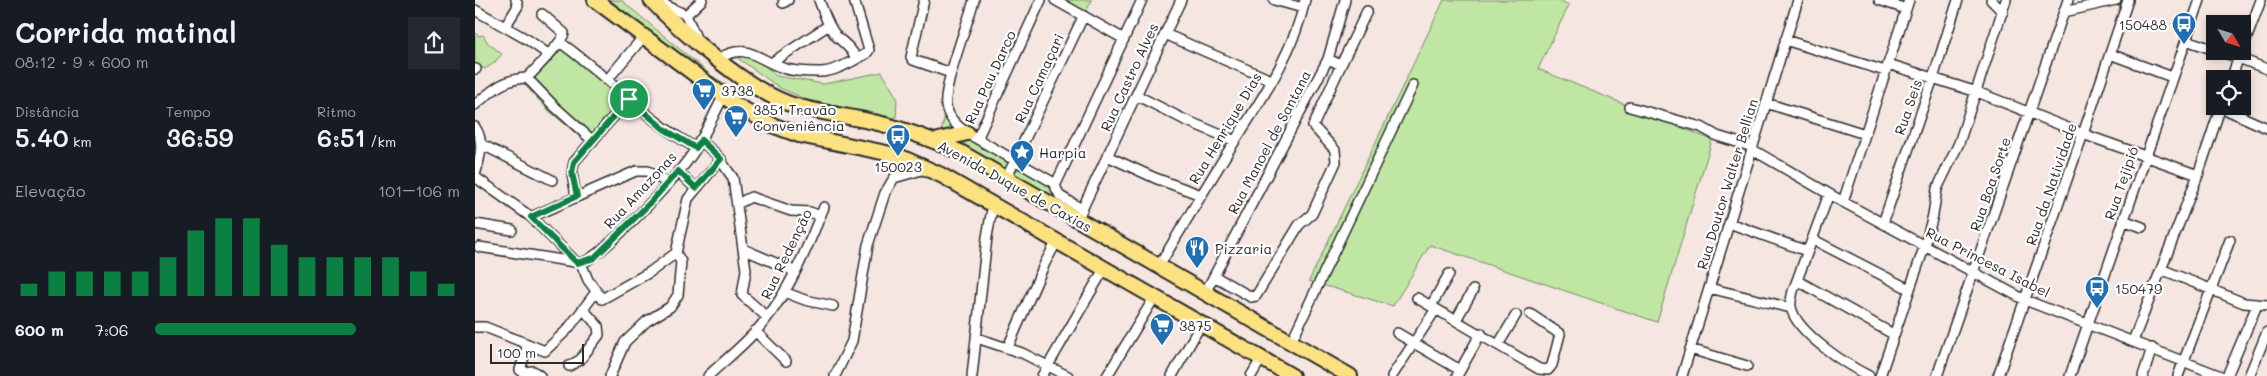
<!DOCTYPE html>
<html lang="pt">
<meta charset="utf-8">
<style>
body{margin:0;font-family:Mali,sans-serif;background:#242831;color:#f1f3f6;height:100vh;display:flex;flex-direction:column;font-size:19px;white-space:nowrap}
*{box-sizing:border-box;margin:0}
p{font-size:16px;color:#9ea1a6}
.icon{flex:none;width:28px;height:28px;fill:none;stroke:currentColor;stroke-width:2;stroke-linecap:round;stroke-linejoin:round}
.map{position:relative;flex:1;overflow:hidden}
.details{display:flex;flex-direction:column;background:#171b24;width:475px}
.details>*{flex:none}
.needle{width:32px;rotate:128deg}
.buttons{position:absolute;left:1731px;top:15px;display:grid;gap:10px}
.buttons a{display:grid;place-items:center;width:45px;height:45px;border-radius:0px;background:#171b24;box-shadow:0 2px 8px #0003;font-size:25px}
.scale{position:absolute;left:15px;bottom:12px;width:94px;box-sizing:border-box;padding-left:5px;border:2px solid #2b2b2b;border-top:0;font-size:14px;line-height:18px;white-space:nowrap;color:#2b2b2b;-webkit-text-stroke:4px #fff;paint-order:stroke}
.pin{position:absolute;display:grid;place-items:center;width:42px;height:42px;color:#fff;margin:-21px;border:2px solid #fff;border-radius:50%;box-shadow:0 1px 5px #0007}
.round{display:grid;place-items:center;flex:none;width:52px;height:52px;border-radius:0px;background:#242831}
.head{display:flex;align-items:center;justify-content:space-between;height:85px;padding:0 15px}
h1{font-size:28px;font-weight:600;line-height:38px}
.metrics{display:grid;grid-template-columns:repeat(3,1fr);gap:8px;height:85px;padding:5px 15px}
.metrics div{display:grid;align-content:center}
.metrics b{font-size:25px;font-weight:600}
.metrics small{font-size:14px;font-weight:400}
.metrics p{font-size:14px}
.chart{height:140px;padding:10px 15px}
.chart p{display:flex;justify-content:space-between}
.chart svg{width:100%;height:90px;margin-top:5px;stroke:#0b8043;stroke-width:6}
ul{padding:0 15px;list-style:none;font-size:16px}
li{display:grid;grid-template-columns:80px 60px 1fr;align-items:center;height:38px}
li i{height:12px;border-radius:6px;background:#0b8043}
main{display:flex;flex:1;min-height:0}
.map>svg:first-child{display:block}
</style>
<main>
<section class="details">
<div class="head"><div><h1>Corrida matinal</h1><p>08:12 · 9 × 600 m</p></div><a class="round"><svg class="icon" aria-label="share" viewBox="0 0 24 24"><path d="M12 15V3M7 8l5-5 5 5M5 13v7h14v-7"/></svg></a></div>
<div class="metrics">
<div><p>Distância</p><b>5.40<small> km</small></b></div>
<div><p>Tempo</p><b>36:59</b></div>
<div><p>Ritmo</p><b>6:51<small> /km</small></b></div>
</div>
<div class="chart"><p><span>Elevação</span>101–106 m</p>
<svg viewBox="0 0 160 44" preserveAspectRatio="none"><path d="M5 44V38M15 44V32M25 44V32M35 44V32M45 44V32M55 44V25M65 44V12M75 44V6M85 44V6M95 44V19M105 44V25M115 44V25M125 44V25M135 44V25M145 44V32M155 44V38"/></svg>
</div>
<ul>
<li><b>600 m</b>7:06<i style="width:66%"></i></li>
</ul>
</section>
<div class="map">
<svg width="1792" height="376" viewBox="0 0 1792 376">
<rect width="100%" height="100%" fill="#f6e6e1"/>
<filter id="ink" filterUnits="userSpaceOnUse"><feTurbulence type="fractalNoise" baseFrequency=".02" numOctaves="2"/><feDisplacementMap in="SourceGraphic" scale="10" xChannelSelector="R" yChannelSelector="G"/><feConvolveMatrix kernelMatrix="1 2 1 2 8 2 1 2 1" color-interpolation-filters="sRGB"/></filter>
<g filter="url(#ink)">
<path fill="#bfe7a3" stroke="#758967" d="M126 0H146L237 76 254 86 249 91Z
M579 0H617L607 19Z
M969 0H1084L1094 5 1063 69 1237 140 1182 322 955 245 918 306 834 281Z
M0 33 4 36 8 35 13 43 27 54 19 63 10 69 0 64Z
M93 43 155 101 117 146 74 111 49 84 74 55Z
M265 48 285 61 301 76 349 84 407 72 422 98 421 118 332 100 305 88 257 54Z
M471 111 480 127 577 186V193L584 199 582 201 465 136Z"/>
<g fill="none" stroke-linecap="round" stroke-linejoin="round">
<defs>
<path id="minor" d="M344 0C349 13 353 27 362 37 370 44 376 48 381 58
M449 0 436 57 438 60 476 73
M499 0C493 23 468 86 471 106 474 119 482 126 492 133L581 184
M580 0 649 39
M799 0 828 8
M1404 0 1431 9
M1516 0 1528 12
M179 3H186L211 15 222 40
M308 3 313 0
M0 10 53 40 73 54
M1589 12 1641 0
M211 15 227 0
M30 27 43 6 41 0
M690 34 796 80
M1310 40 1410 71
M1711 40 1740 50
M86 43C133 76 170 120 221 148
M1768 48 1786 0
M1745 51 1792 69
M1635 54 1697 77
M243 59C273 41 282 60 308 68 319 72 332 72 343 72 359 73 377 61 391 54L394 50 379 0
M296 63 354 25
M1413 64 1502 92 1608 134 1723 175
M866 65 892 11
M0 69H1
M52 78 79 106 118 141
M133 79 169 36
M1756 79 1765 54
M661 95 708 119 760 141
M1291 103 1390 134
M0 105C18 90 28 79 52 78 59 71 89 40 89 33L67 14
M1155 107 1226 127 1242 136 1278 147
M1745 107 1792 128
M0 127C10 142 5 158 0 175
M502 139 566 0
M225 140 241 154 258 178 271 270 267 295 292 317
M6 144 77 180
M1278 150 1368 202 1550 300 1746 376
M632 156 680 178 726 195
M203 171 221 189
M0 177 56 217 102 263
M531 179 608 17
M1354 194 1318 291C1317 296 1315 302 1316 307 1321 333 1372 365 1394 376
M101 196 97 173 99 162 154 99
M1368 202 1434 0
M262 204 276 197 316 211 335 212 345 216
M607 209 585 196 580 186 667 0
M56 217 161 171H173L192 183
M602 220 706 0
M1648 220 1667 227
M1254 223 1332 251
M1408 223 1458 78 1483 0
M0 224 37 230
M1337 239 1434 289
M4 247 106 263C128 257 204 174 218 153 230 135 239 114 249 95
M268 249 319 271
M106 263 113 280 127 299 175 272 201 253 213 199 246 159
M684 266C706 229 728 192 751 155 781 107 818 57 830 0
M1686 269 1769 303 1792 305
M739 276 776 297 781 296 824 225 837 214 861 162 860 150 838 126 866 65 853 59
M1323 281 1418 334
M1234 288 1316 308
M309 292 330 300 358 306
M730 293 853 59 870 0
M942 298 1064 369 1073 370 1077 365 1085 334 1055 314
M956 306 974 274
M981 320 998 290
M0 327H10L70 351 93 329 121 292
M280 331 311 361
M922 333 985 370
M502 338 547 353 593 376
M1658 341 1723 175 1746 106
M816 342 938 85
M53 344 45 370 48 372 58 371 65 376
M1023 345 1041 315
M533 347 570 263 582 241
M1215 349 1272 366
M94 366 105 360 124 335 123 326 108 309
M135 376 150 342 172 321 195 307 203 295 206 262 201 253
M233 376C251 359 273 342 288 323 315 290 333 246 349 207
M360 376 377 341 393 245 410 193 419 178 450 169
M497 376 512 237 518 204
M567 376 629 269
M632 376 679 298
M697 376 726 324
M776 376 786 359
M917 376 961 309
M982 376 1006 333
M1207 376 1323 0
M1405 376 1450 245 1458 215 1462 189 1484 143 1531 0
M1462 376 1593 0
M1523 376 1608 134 1653 0
M1595 376 1725 0
M1668 376 1677 348
M1703 376 1755 240
M1752 376 1782 305
M1774 376 1792 332"/>
<path id="highway" d="M120 0 261 105 297 125 324 135 421 155 466 175 817 376
M176 0C209 34 268 86 312 103 338 112 367 115 394 121 427 128 456 139 487 153L875 376
M460 141 492 133"/>
</defs>
<use href="#minor" stroke="#2b2b2b" stroke-width="12"/>
<use href="#highway" stroke="#2b2b2b" stroke-width="18"/>
<use href="#minor" stroke="#fff" stroke-width="9"/>
<use href="#highway" stroke="#fbe180" stroke-width="14"/>
</g>
</g>
<g fill="none" stroke-linecap="round" stroke-linejoin="round" filter="url(#ink)">
<defs>
<path id="route" d="M154 99 189 129 221 148 226 140 246 159 221 188 203 171 173 205 119 258 102 263 56 217 102 196 97 173 99 162Z"/>
</defs>
<use href="#route" stroke="#fff" stroke-width="10"/>
<use href="#route" stroke="#0b8043" stroke-width="6"/>
</g>
<defs>
<symbol id="bus-pin" viewBox="-11 -11 22 30"><path d="M0 17L-7.5 6A9.5 9.5 0 1 1 7.5 6Z" fill="#1f6fb2" stroke="#fff"/><path d="M-5-6H5V4H4V6H2V4H-2V6H-4V4H-5ZM-3.5-4V0h7V-4ZM-3.5 1.2v1.5H-2V1.2ZM2 1.2v1.5H3.5V1.2Z" fill="#fff"/></symbol>
<symbol id="supermarket-pin" viewBox="-11 -11 22 30"><path d="M0 17L-7.5 6A9.5 9.5 0 1 1 7.5 6Z" fill="#1f6fb2" stroke="#fff"/><path d="M-6-5.5h2.5l.6 2H6L4.5 2H-2.5L-4.4-4H-6ZM-1.5 3.2a1.3 1.3 0 1 0 .1 0ZM3 3.2a1.3 1.3 0 1 0 .1 0Z" fill="#fff"/></symbol>
<symbol id="sight-pin" viewBox="-11 -11 22 30"><path d="M0 17L-7.5 6A9.5 9.5 0 1 1 7.5 6Z" fill="#1f6fb2" stroke="#fff"/><path d="M0-6L1.8-2.2L6-1.7L2.9 1.2L3.7 5.4L0 3.3L-3.7 5.4L-2.9 1.2L-6-1.7L-1.8-2.2Z" fill="#fff"/></symbol>
<symbol id="restaurant-pin" viewBox="-11 -11 22 30"><path d="M0 17L-7.5 6A9.5 9.5 0 1 1 7.5 6Z" fill="#1f6fb2" stroke="#fff"/><path d="M-5-6h1v4h1v-4h1v4h1v-4h1v5L-1.5 .5V6h-2V.5L-5-1ZM5-6V6H3V1.5H1.5Q1.5-4 5-6Z" fill="#fff"/></symbol>
</defs>
<g fill-rule="evenodd">
<use href="#bus-pin" x="1695" y="10" width="28" height="38"/>
<use href="#supermarket-pin" x="215" y="76" width="28" height="38"/>
<use href="#supermarket-pin" x="247" y="103" width="28" height="38"/>
<use href="#bus-pin" x="409" y="122" width="28" height="38"/>
<use href="#sight-pin" x="533" y="138" width="28" height="38"/>
<use href="#restaurant-pin" x="708" y="234" width="28" height="38"/>
<use href="#bus-pin" x="1608" y="274" width="28" height="38"/>
<use href="#supermarket-pin" x="673" y="311" width="28" height="38"/>
</g>
<g text-anchor="middle" dominant-baseline="central" stroke-width="4.5" stroke-linejoin="round" paint-order="stroke">
<g font-size="14" fill="#2b2b2b" stroke="#fff" text-anchor="start">
<text x="1692" y="24" text-anchor="end">150488</text>
<text x="246" y="90">3738</text>
<text x="278" y="109">3851 Travão<tspan x="278" dy="16">Conveniência</tspan></text>
<text x="564" y="152">Harpia</text>
<text x="423" y="166" text-anchor="middle">150023</text>
<text x="740" y="248">Pizzaria</text>
<text x="1640" y="288">150479</text>
<text x="704" y="325">3875</text>
</g>
<g font-size="14" fill="#2b2b2b" stroke="#fff">
<text transform="translate(515 77) rotate(-65)">Rua Pau Darco</text>
<text transform="translate(654 77) rotate(-65)">Rua Castro Alves</text>
<text transform="translate(564 78) rotate(-65)">Rua Camaçari</text>
<text transform="translate(1433 107) rotate(-71)">Rua Seis</text>
<text transform="translate(750 128) rotate(-59)">Rua Henrique Dias</text>
<text transform="translate(794 142) rotate(-62)">Rua Manoel de Santana</text>
<text transform="translate(1646 183) rotate(-71)">Rua Tejipió</text>
<text transform="translate(1252 184) rotate(-73)">Rua Doutor Walter Bellian</text>
<text transform="translate(1515 184) rotate(-71)">Rua Boa Sorte</text>
<text transform="translate(1576 184) rotate(-71)">Rua da Natividade</text>
<text transform="translate(540 186) rotate(29)">Avenida Duque de Caxias</text>
<text transform="translate(165 190) rotate(-47)">Rua Amazonas</text>
<text transform="translate(311 254) rotate(-64)">Rua Redenção</text>
<text transform="translate(1513 262) rotate(27)">Rua Princesa Isabel</text>
</g>
</g>
</svg>
<div class="buttons">
<a><svg class="needle" viewBox="-14 -14 28 28"><path d="M0-13l5 13h-10z" fill="#e53935"/><path d="M0 13l5-13h-10z" fill="#9ea1a6"/></svg></a>
<a><svg class="icon" aria-label="locate" viewBox="0 0 24 24"><circle cx="12" cy="12" r="6"/><path d="M12 2v4M12 18v4M2 12h4M18 12h4"/></svg></a>
</div>
<div class="scale">100 m</div>
<div class="pin" style="left:154px;top:99px;background:#1e9e55"><svg class="icon" aria-label="arrive" viewBox="0 0 24 24"><path d="M6 21V4h12l-3 4 3 4H6"/></svg></div>
</div>
</main>
